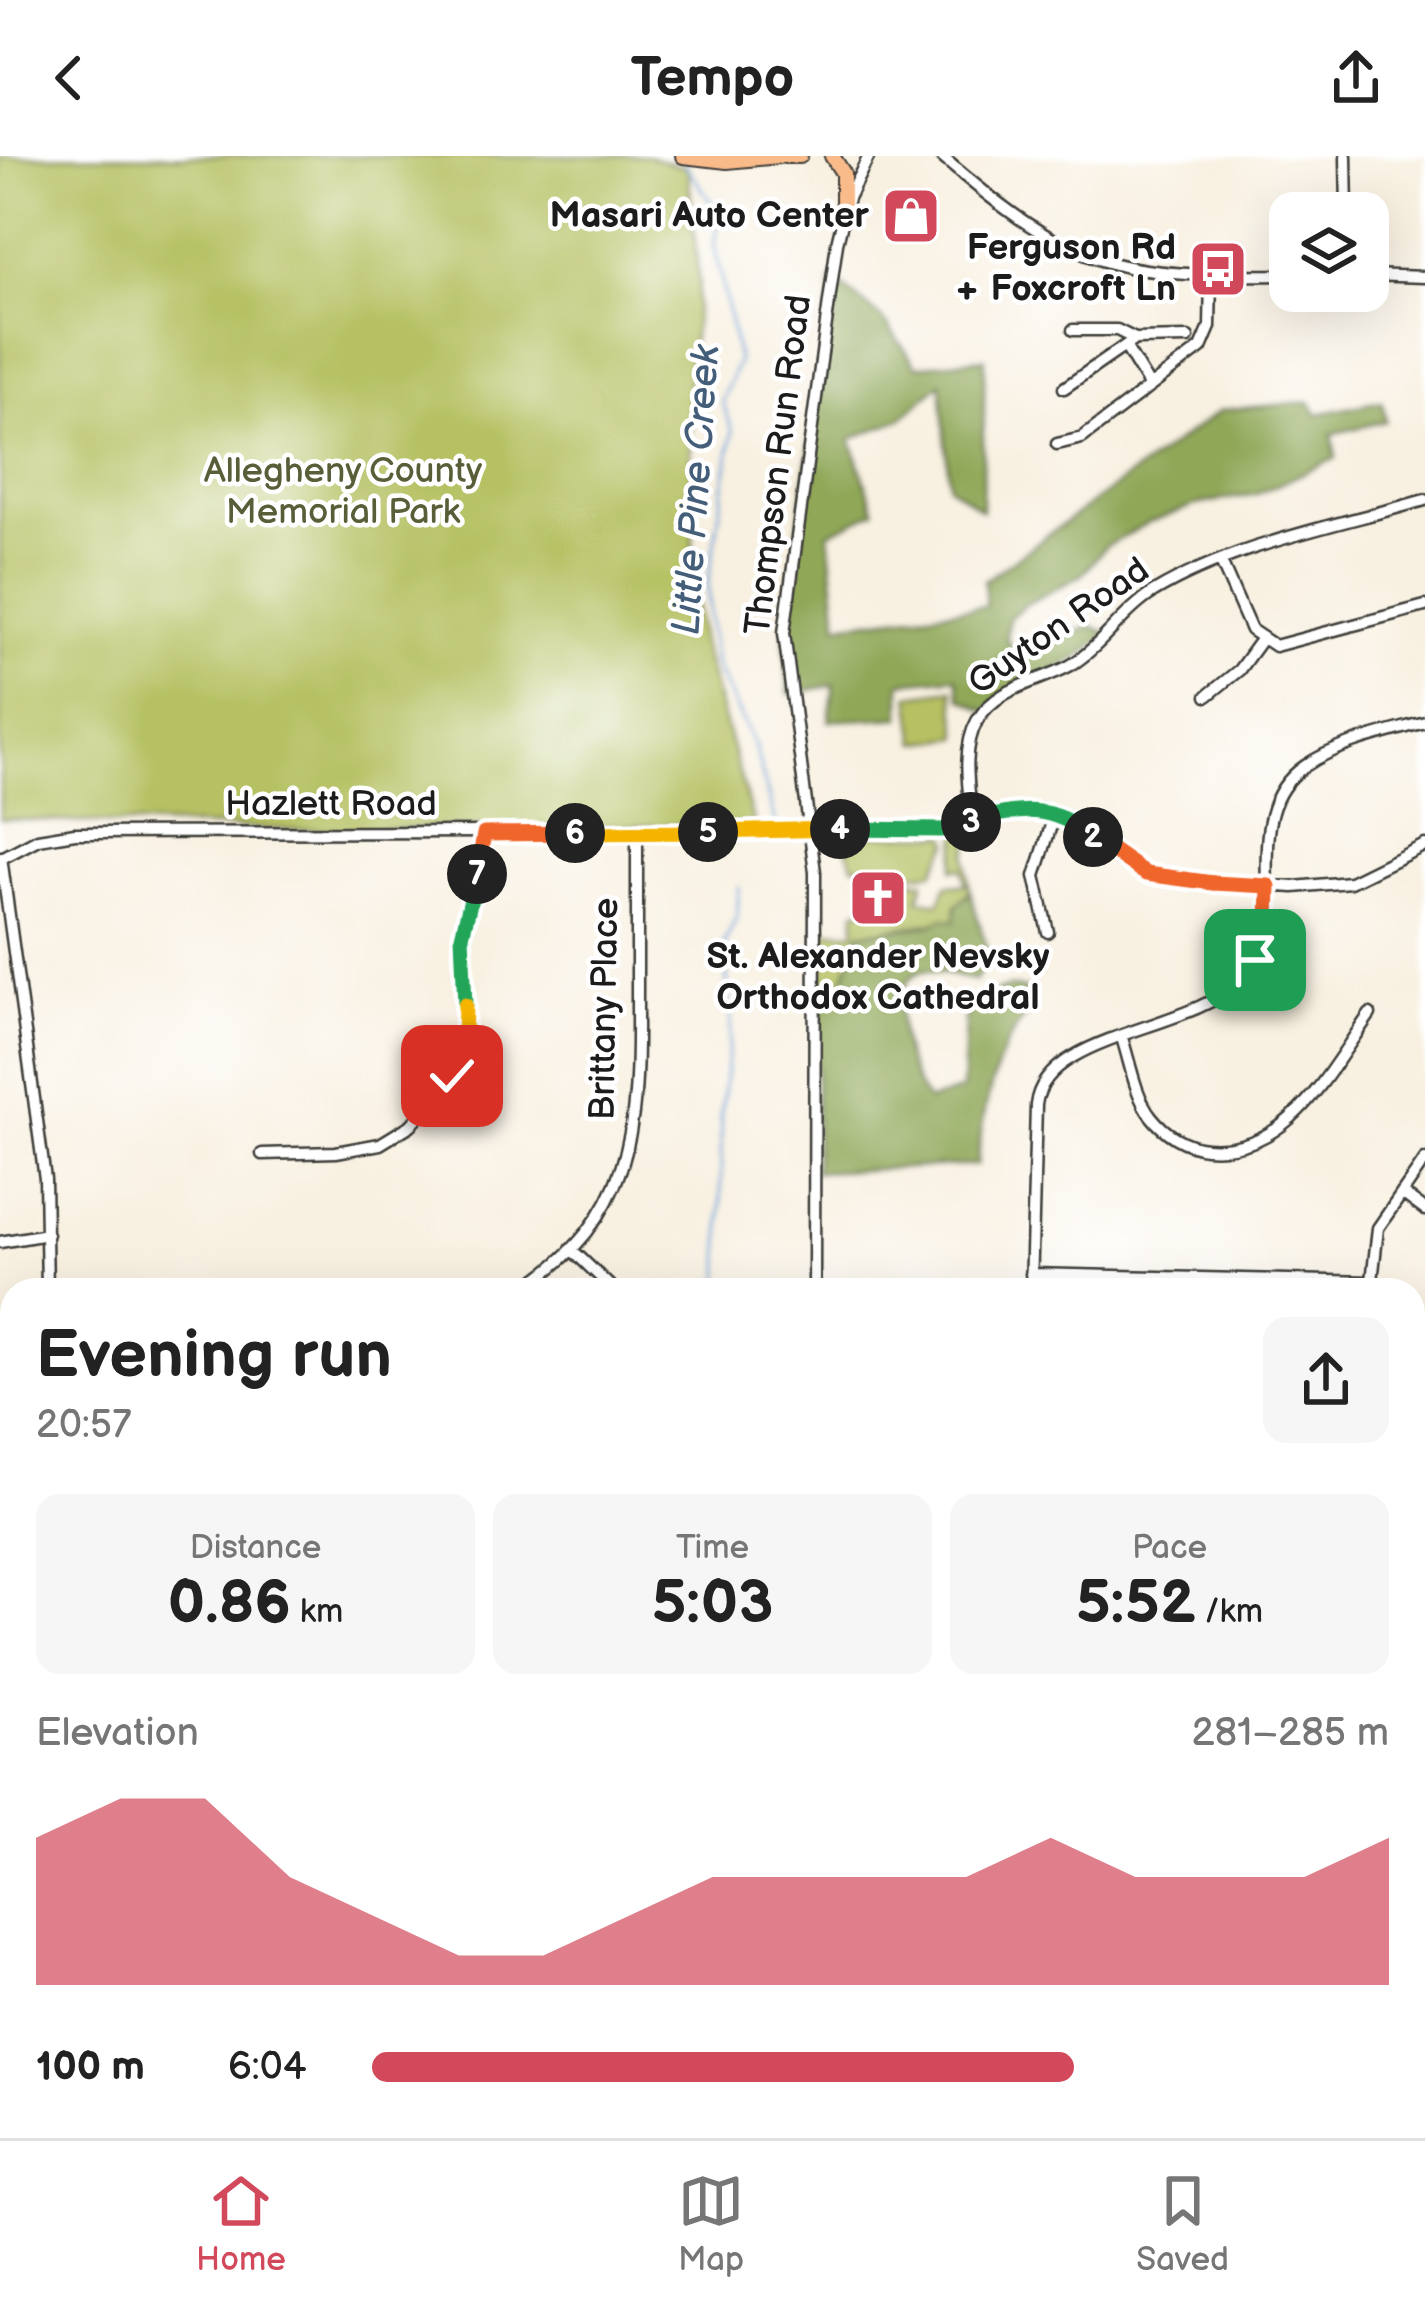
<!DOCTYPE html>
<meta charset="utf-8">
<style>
body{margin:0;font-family:"Balsamiq Sans",sans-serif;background:#f6f6f6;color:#222;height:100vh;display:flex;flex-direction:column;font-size:45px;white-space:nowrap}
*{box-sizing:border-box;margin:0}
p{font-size:39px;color:#767676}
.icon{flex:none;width:66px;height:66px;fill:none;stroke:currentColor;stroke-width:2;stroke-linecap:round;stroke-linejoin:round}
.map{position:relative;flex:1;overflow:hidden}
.details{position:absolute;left:0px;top:1122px;width:1425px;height:861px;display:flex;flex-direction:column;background:#fff;border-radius:36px 36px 0 0;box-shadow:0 12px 48px #0002}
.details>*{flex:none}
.controls{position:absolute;left:1269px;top:36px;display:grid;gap:24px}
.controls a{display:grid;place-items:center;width:120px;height:120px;border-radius:24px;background:#fff;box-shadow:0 12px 48px #0002;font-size:60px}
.pin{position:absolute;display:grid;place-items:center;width:102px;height:102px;color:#fff;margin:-51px;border-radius:24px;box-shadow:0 6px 18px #0006}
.km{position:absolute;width:60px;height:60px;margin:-30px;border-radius:50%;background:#222;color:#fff;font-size:33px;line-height:60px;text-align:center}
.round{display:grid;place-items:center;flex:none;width:126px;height:126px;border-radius:24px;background:#f6f6f6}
.overview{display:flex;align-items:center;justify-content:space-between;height:204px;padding:0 36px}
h1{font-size:66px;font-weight:700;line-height:90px}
.metrics{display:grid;grid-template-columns:repeat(3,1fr);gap:18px;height:204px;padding:12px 36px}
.metrics div{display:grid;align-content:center;border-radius:24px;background:#f6f6f6;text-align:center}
.metrics b{font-size:60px;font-weight:700}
.metrics small{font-size:33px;font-weight:400}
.metrics p{font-size:33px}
.chart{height:336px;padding:24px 36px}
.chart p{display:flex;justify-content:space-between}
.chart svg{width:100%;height:216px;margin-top:12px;fill:#d1495b;opacity:.7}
ul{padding:0 36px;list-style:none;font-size:39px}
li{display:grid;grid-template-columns:192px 144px 1fr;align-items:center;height:90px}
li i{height:30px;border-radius:15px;background:#d1495b}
header{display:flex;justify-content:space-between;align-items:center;height:156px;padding:0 36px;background:#fff;font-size:54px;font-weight:700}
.tabs{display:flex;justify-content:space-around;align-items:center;height:168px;border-top:3px solid #e0e0e0;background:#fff;font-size:33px;color:#767676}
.tabs a{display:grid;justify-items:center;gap:6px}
.tabs .on{color:#d1495b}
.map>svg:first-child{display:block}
</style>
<header><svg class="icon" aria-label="back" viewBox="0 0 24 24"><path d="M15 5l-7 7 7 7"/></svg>Tempo<svg class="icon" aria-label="share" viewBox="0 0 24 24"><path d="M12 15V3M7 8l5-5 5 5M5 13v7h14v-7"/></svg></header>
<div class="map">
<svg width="1425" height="1982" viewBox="0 0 1425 1982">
<rect width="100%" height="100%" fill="#fff"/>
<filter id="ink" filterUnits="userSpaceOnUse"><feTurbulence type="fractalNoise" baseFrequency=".00833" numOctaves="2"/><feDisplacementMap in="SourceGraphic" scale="24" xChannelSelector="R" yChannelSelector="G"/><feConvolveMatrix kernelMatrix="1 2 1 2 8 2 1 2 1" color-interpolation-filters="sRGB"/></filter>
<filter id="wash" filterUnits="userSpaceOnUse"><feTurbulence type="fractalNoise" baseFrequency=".004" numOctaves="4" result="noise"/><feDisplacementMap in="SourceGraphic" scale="48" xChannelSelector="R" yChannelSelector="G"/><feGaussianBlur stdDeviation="2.7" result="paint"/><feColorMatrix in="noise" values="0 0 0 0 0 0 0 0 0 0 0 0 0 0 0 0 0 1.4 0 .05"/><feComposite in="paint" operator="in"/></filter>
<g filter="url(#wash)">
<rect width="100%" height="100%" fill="#f8f0e0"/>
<path fill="#b6c163" stroke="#696e40" stroke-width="3" d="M0 0H647L688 12 699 128 689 215 694 431 702 489 754 668 299 674 0 663Z
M953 533 959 581 917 587 910 539Z
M975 671 966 701 970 735 956 750 957 763 860 777 841 830 823 831V770L826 775 855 776 856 754 901 748 904 741 890 731 891 721 924 726 919 743 939 747 947 729 966 728 962 712 953 713 959 676Z
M842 679H946L950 686 933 716 912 718 853 709Z"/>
<path fill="#90a759" stroke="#56623a" stroke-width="3" d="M832 122 882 162 917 210 985 202 982 354 949 330 941 227 901 263 851 283 875 355 829 377 838 468 986 450 984 425 1221 254 1310 246 1318 258 1382 245 1386 265 1332 278 1336 302 1257 338 1200 348 1150 366 1105 391 1082 419 1023 450 1009 463 1006 481 1012 494 1033 493 1091 470 1108 477C1075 511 1024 527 985 555L961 542 957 521 901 526V561L829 565 834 529 789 538 784 477Z
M970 735 989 800 976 824C960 823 933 811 920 816 881 832 906 925 929 945L962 934 965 862C983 842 1004 823 1032 836V854C995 888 982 960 977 1009L815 1016 817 831 841 830 860 777 931 769 943 762 955 765 956 750Z
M1425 1490V1754L1416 1795 1425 1878 1424 1982H1394L1395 1971H1413V1533Z"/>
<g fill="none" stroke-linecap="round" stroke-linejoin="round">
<path stroke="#6ca1d8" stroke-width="3" d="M685 8 720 59 714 87 738 205 722 245 733 276 708 426 709 462 715 509 754 588 775 666
M721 1134V959L731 866 724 788 737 760 739 732
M0 1300 12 1301
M680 1971 691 1982"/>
</g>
</g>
<g filter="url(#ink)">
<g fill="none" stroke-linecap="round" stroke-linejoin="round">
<defs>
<path id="minor" d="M941 0C1075 116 1115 121 1290 119
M1346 0 1347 57
M1368 119 1425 121
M1073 174H1117L1135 183
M1125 190 1150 231
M1064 232 1135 183 1188 182
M1057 288 1082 282 1201 192 1210 171 1211 120
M1221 406 1251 474 1275 490 1425 450
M1207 540 1239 514 1260 485
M972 665C969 634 961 594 977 565 997 530 1039 527 1071 509 1103 489 1122 456 1154 436 1235 388 1335 370 1425 344
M1 701 45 1023 47 1134
M0 703 38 683 75 677 946 675 1005 657 1042 653 1068 663 1122 705 1153 721 1294 731 1350 726 1425 689
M1048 776 1035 720 1055 657
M1122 882C1130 906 1135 940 1151 960 1165 978 1185 990 1206 992 1289 999 1328 916 1370 858
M262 998 336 996 380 988 411 969 446 928 464 884 462 780 484 678
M1402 1037 1425 1054
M0 1086 47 1078
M571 1093 614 1134
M1031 1118 1371 1126
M521 1134C633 1062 638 973 637 852 637 793 637 735 637 676
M814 1134 815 716 784 477 837 87 848 42 869 0
M1031 1134 1036 949C1044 877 1191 875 1238 826 1299 763 1231 661 1305 610 1338 587 1387 577 1425 566
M1371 1134 1378 1072 1425 1004
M0 1210H12
M0 1685 2 1390
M0 1760 12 1788
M3 1891 12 1871
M393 1971 399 1982
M552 1971 559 1982
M872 1971 875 1982
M958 1971 963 1982
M1334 1971 1335 1982
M481 1982 501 1971
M821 1982 855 1971"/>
<path id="major" d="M683 0 727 5 779 0
M784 0H800
M832 0 843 17V57"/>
</defs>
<use href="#minor" stroke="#3d3c39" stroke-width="15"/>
<use href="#major" stroke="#3d3c39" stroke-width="18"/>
<use href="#minor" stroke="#fff" stroke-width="10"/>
<use href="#major" stroke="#fabb8b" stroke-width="14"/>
</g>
</g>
<g fill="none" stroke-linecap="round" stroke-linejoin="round" filter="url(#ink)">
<defs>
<path id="split-1" d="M1213 727 1269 730 1268 764 1255 804"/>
<path id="split-2" d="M1093 681 1146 718 1213 727"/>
<path id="split-3" d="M971 666C1020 651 1051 648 1093 681"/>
<path id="split-4" d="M840 673 946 674 971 666"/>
<path id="split-5" d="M708 676 840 673"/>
<path id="split-6" d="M575 677 708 676"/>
<path id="split-7" d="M477 718 484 678 575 677"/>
<path id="split-8" d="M465 849 462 780 477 718"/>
<path id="split-9" d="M452 920 464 884 465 849"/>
</defs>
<use href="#split-1" stroke="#fff" stroke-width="24"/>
<use href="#split-2" stroke="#fff" stroke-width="24"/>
<use href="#split-3" stroke="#fff" stroke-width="24"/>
<use href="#split-4" stroke="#fff" stroke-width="24"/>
<use href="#split-5" stroke="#fff" stroke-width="24"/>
<use href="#split-6" stroke="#fff" stroke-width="24"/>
<use href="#split-7" stroke="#fff" stroke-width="24"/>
<use href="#split-8" stroke="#fff" stroke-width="24"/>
<use href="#split-9" stroke="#fff" stroke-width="24"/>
<use href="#split-1" stroke="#f0652b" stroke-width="15"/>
<use href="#split-2" stroke="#f0652b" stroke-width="15"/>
<use href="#split-3" stroke="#22a559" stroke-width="15"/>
<use href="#split-4" stroke="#22a559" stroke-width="15"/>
<use href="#split-5" stroke="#f5b400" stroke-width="15"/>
<use href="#split-6" stroke="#f5b400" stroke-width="15"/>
<use href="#split-7" stroke="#f0652b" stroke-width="15"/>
<use href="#split-8" stroke="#22a559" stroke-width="15"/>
<use href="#split-9" stroke="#f5b400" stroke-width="15"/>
</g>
<defs>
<symbol id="shop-square" viewBox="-11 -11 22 22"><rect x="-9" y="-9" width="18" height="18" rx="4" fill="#d1495b" stroke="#fff"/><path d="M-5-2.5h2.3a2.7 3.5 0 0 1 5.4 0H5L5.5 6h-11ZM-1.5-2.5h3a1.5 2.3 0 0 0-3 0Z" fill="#fff"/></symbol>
<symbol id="bus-square" viewBox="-11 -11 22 22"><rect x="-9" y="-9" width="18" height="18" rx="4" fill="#d1495b" stroke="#fff"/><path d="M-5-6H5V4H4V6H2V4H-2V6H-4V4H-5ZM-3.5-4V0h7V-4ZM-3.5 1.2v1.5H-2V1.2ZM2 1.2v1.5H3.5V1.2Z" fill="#fff"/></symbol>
<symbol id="church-square" viewBox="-11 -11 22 22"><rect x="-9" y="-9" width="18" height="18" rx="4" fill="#d1495b" stroke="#fff"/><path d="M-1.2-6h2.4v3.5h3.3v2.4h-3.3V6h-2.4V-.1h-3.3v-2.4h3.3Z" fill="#fff"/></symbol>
</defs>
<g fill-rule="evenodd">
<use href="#shop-square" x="878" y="27" width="66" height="66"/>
<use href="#bus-square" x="1185" y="80" width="66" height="66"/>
<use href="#church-square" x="845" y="709" width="66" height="66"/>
</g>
<g text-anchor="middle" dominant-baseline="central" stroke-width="9" stroke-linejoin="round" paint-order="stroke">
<g font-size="36" font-weight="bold" fill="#1c1c1c" stroke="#fff" text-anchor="end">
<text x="869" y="60">Masari Auto Center</text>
<text x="1176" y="92">Ferguson Rd<tspan x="1176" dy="41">+ Foxcroft Ln</tspan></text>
<text x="878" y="801" text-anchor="middle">St. Alexander Nevsky<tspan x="878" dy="41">Orthodox Cathedral</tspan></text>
</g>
<g font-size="36" fill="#1c1c1c" stroke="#fff">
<text transform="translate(779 309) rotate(-83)">Thompson Run Road</text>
<text transform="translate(1059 471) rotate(-35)">Guyton Road</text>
<text x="331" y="648">Hazlett Road</text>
<text transform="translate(605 853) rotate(-89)">Brittany Place</text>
</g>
<g font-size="36" fill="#5a5e38" stroke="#fff">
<text x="343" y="315">Allegheny County<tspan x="343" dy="41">Memorial Park</tspan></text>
</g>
<g font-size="39" font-style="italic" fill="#445e7a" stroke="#fff">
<text transform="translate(697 334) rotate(-86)">Little Pine Creek</text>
</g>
</g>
</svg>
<div class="controls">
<a><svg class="icon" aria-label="layers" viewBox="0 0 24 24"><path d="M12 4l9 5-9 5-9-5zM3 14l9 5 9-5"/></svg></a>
</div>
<div class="pin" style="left:1255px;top:804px;background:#1e9e55"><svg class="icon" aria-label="arrive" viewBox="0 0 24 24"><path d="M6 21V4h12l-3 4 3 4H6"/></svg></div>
<div class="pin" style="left:452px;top:920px;background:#d93025"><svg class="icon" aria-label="check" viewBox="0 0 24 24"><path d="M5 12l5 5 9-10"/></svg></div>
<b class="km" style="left:1093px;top:681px">2</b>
<b class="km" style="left:971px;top:666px">3</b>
<b class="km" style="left:840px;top:673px">4</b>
<b class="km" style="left:708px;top:676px">5</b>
<b class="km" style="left:575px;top:677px">6</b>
<b class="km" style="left:477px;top:718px">7</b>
<section class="details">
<div class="overview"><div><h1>Evening run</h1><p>20:57</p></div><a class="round"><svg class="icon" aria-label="share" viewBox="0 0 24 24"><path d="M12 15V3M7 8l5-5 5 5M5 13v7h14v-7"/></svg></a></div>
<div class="metrics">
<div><p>Distance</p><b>0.86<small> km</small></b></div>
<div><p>Time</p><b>5:03</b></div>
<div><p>Pace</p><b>5:52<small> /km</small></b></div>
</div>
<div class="chart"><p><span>Elevation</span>281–285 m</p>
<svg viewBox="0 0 160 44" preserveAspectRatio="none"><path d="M0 44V14L10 6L20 6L30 22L40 30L50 38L60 38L70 30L80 22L90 22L100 22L110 22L120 14L130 22L140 22L150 22L160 14V44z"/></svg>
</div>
<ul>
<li><b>100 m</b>6:04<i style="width:69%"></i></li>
</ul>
</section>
</div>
<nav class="tabs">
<a class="on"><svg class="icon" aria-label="home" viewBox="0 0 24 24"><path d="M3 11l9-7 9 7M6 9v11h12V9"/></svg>Home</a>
<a><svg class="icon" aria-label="map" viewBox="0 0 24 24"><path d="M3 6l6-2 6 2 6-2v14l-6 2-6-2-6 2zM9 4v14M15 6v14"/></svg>Map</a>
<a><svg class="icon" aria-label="saved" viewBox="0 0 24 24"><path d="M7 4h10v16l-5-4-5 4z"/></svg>Saved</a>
</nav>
